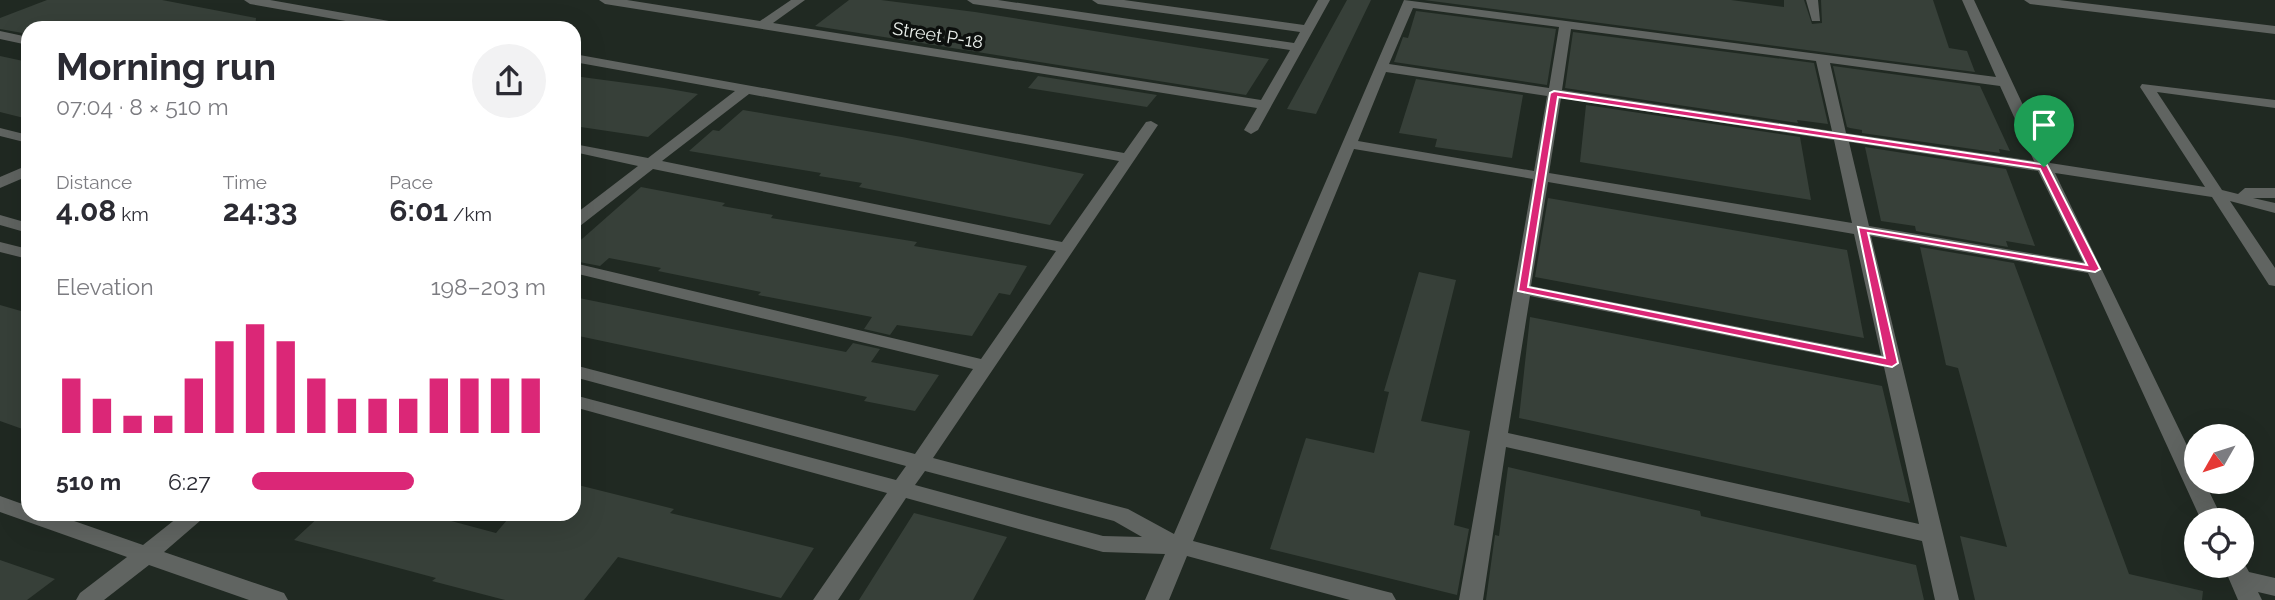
<!DOCTYPE html>
<meta charset="utf-8">
<style>
body{margin:0;font-family:Raleway,sans-serif;background:#f2f2f3;color:#2b2b33;height:100vh;display:flex;flex-direction:column;font-size:26px;white-space:nowrap}
*{box-sizing:border-box;margin:0}
p{font-size:23px;color:#7c7c81}
.icon{flex:none;width:38px;height:38px;fill:none;stroke:currentColor;stroke-width:2;stroke-linecap:round;stroke-linejoin:round}
.map{position:relative;flex:1;overflow:hidden}
.panel{position:absolute;left:21px;top:21px;width:560px;height:500px;display:flex;flex-direction:column;background:#fff;border-radius:21px;box-shadow:0 7px 28px #0002}
.panel>*{flex:none}
.needle{width:46px;rotate:231deg}
.tools{position:absolute;left:2184px;top:424px;display:grid;gap:14px}
.tools a{display:grid;place-items:center;width:70px;height:70px;border-radius:50%;background:#fff;box-shadow:0 7px 28px #0002;font-size:35px}
.pin{position:absolute;display:grid;place-items:center;width:60px;height:60px;color:#fff;margin:-72px -30px;border-radius:50% 50% 50% 0;rotate:-45deg;box-shadow:0 0 7px #0007}
.pin .icon{rotate:45deg}
.round{display:grid;place-items:center;flex:none;width:74px;height:74px;border-radius:37px;background:#f2f2f3}
.summary{display:flex;align-items:center;justify-content:space-between;height:119px;padding:0 35px}
h1{font-size:38px;font-weight:700;line-height:52px}
.figures{display:grid;grid-template-columns:repeat(3,1fr);gap:10px;height:119px;padding:7px 35px}
.figures div{display:grid;align-content:center}
.figures b{font-size:30px;font-weight:700}
.figures small{font-size:19px;font-weight:400}
.figures p{font-size:19px}
.chart{height:196px;padding:14px 35px}
.chart p{display:flex;justify-content:space-between}
.chart svg{width:100%;height:126px;margin-top:7px;stroke:#db2777;stroke-width:6}
ul{padding:0 35px;list-style:none;font-size:23px}
li{display:grid;grid-template-columns:112px 84px 1fr;align-items:center;height:52px}
li i{height:18px;border-radius:9px;background:#db2777}
.map>svg:first-child{display:block}
</style>
<div class="map">
<svg width="2275" height="600" viewBox="0 0 2275 600">
<rect width="100%" height="100%" fill="#202922"/>
<path fill="#374039" d="M47 0H162L256 18 255 28H28V34L0 29V18Z
M849 0H881L975 12 1269 59 1246 95 815 26Z
M1347 0H1371L1316 114 1287 109Z
M1424 0H1731L1784 7V0H1804L1812 24 1822 23 1821 0H1933L1949 48 1967 51 1975 72Z
M1416 11 1556 29 1547 85 1394 62 1403 37 1408 38Z
M1573 32 1814 63 1828 124 1797 120 1798 123 1565 88Z
M0 56 28 62V119L0 112Z
M1833 66 1980 86 2010 151 1999 149 2000 153 1862 133V130L1850 128 1847 127Z
M574 76 664 88 698 94 648 137 574 126Z
M1038 76 1157 95 1147 107 1028 88Z
M1416 79 1523 95 1512 158 1435 147 1437 139 1399 133Z
M1586 105 1800 137 1811 200 1580 162Z
M743 110 902 137 1084 174 1050 225 859 187 862 183 819 176 821 173 689 151 713 130 719 131Z
M1865 147 2006 169 2035 246 2006 241 2008 247 1916 231 1915 226 1881 221Z
M641 187 725 203 722 206 773 215 771 218 917 242 914 246 1027 266 1010 295 999 293 972 336 897 325 890 335 864 329 872 317 758 295 761 292 658 271 661 268 609 258 600 266 574 261V246Z
M1548 198 1847 250 1864 338 1535 277Z
M1920 247 2014 263 2129 574 2203 591 2202 600H1975L1960 536 2007 547 1958 368 1946 365Z
M1419 272 1456 280 1421 421 1470 431 1454 525 1469 529 1457 595 1270 549 1306 438 1374 453 1389 392 1384 391Z
M574 297 846 352 853 343 880 349 871 362 939 375 915 411 864 401 867 397 574 335Z
M0 305 28 313V431L0 421Z
M1530 317 1882 386 1910 503 1519 418Z
M1508 467 1700 511 1701 516 1916 565 1924 600H1486L1495 535 1499 536Z
M574 484 674 509 670 513 814 548 781 598 618 557 584 600H505L432 581 436 578 294 540 322 514H425L496 533 512 514H574Z
M914 513 1007 537 973 600H859Z
M0 560 55 579 27 600H0Z"/>
<g fill="none" stroke-linecap="round" stroke-linejoin="round">
<path fill="#606461" fill-rule="evenodd" d="M244 0H270L406 24 412 28H385L250 4Z
M599 0H627L760 21 791 0H805L773 23 1261 100 1290 50 973 4 967 0H998L1294 43 1300 32 1098 4 1092 0H1124L1304 25 1318 0H1330L1258 130 1251 134 1244 130 1257 108 605 4Z
M1404 0 1996 77 1962 0H1974L2050 163 2205 187 2140 87 2142 84 2275 100V108L2157 92 2222 190 2238 194 2245 188H2275V198H2253L2275 203V213L2230 201 2275 268V286L2269 285 2212 197 2055 173 2196 464V481H2204L2223 520H2201L2088 273 1871 236 1959 600H1935L1922 541 1506 447 1483 600H1459L1533 179 1354 149 1193 541 1384 591 1392 593 1396 600H1350L1187 556 1169 600H1145L1165 554 1103 552 906 498 838 600H813L887 493 574 407V395L896 480 906 466 574 377V365L915 454 973 369 574 273V263L981 359 1056 251 653 169 580 226 574 228V215L638 166 574 152V144L648 158 735 91 574 62V54L1124 153 1146 122 1151 121 1158 125 933 458 1128 509 1174 534ZM1413 8 1559 27 1549 88 1389 64ZM1571 29 1816 61 1832 131 1562 90ZM1830 63 2000 86 2034 161 1846 133ZM1386 72 1547 96 1534 171 1358 141ZM749 94 1119 161 1062 242 662 161ZM1561 98 1834 140 1852 223 1549 173ZM1849 142 2038 171 2083 262 1869 226ZM1548 182 1854 234 1881 355 1531 286ZM1530 296 1884 367 1919 524 1508 433ZM925 471 1114 521 1142 537 1103 536 915 485Z
M1806 0H1818L1820 21H1812Z
M2024 0H2059L2275 26V34L2030 4Z
M0 31 28 37V45L0 39Z
M0 128 28 135V143L0 136Z
M28 165V176L0 188V177Z
M0 215 28 223V233L0 225Z
M0 242 28 249V259L0 252Z
M0 496 28 506V514H54L143 545 182 514H208L164 552 284 593 288 600H249L149 565 104 600H76L80 593 127 557 0 512Z
M2242 559 2249 572 2275 578V596L2258 592 2262 600H2238L2223 565H2242Z"/>
</g>
<path fill="#db2777" stroke="#fff" stroke-width="2" fill-rule="evenodd" d="M1554 91 2047 165 2100 269 2095 272 1868 233 1898 363 1892 367 1518 291 1550 93ZM1558 97 2040 169 2087 265 1858 227 1885 358 1528 287Z"/>
<g text-anchor="middle" dominant-baseline="central" stroke-width="7" stroke-linejoin="round" paint-order="stroke">
<g font-size="18" fill="#ebf0ec" stroke="#0d100e">
<text transform="translate(938 35) rotate(9)">Street P-18</text>
</g>
</g>
</svg>
<div class="tools">
<a><svg class="needle" viewBox="-14 -14 28 28"><path d="M0-13l5 13h-10z" fill="#e53935"/><path d="M0 13l5-13h-10z" fill="#7c7c81"/></svg></a>
<a><svg class="icon" aria-label="locate" viewBox="0 0 24 24"><circle cx="12" cy="12" r="6"/><path d="M12 2v4M12 18v4M2 12h4M18 12h4"/></svg></a>
</div>
<div class="pin" style="left:2044px;top:167px;background:#1e9e55"><svg class="icon" aria-label="arrive" viewBox="0 0 24 24"><path d="M6 21V4h12l-3 4 3 4H6"/></svg></div>
<section class="panel">
<div class="summary"><div><h1>Morning run</h1><p>07:04 · 8 × 510 m</p></div><a class="round"><svg class="icon" aria-label="share" viewBox="0 0 24 24"><path d="M12 15V3M7 8l5-5 5 5M5 13v7h14v-7"/></svg></a></div>
<div class="figures">
<div><p>Distance</p><b>4.08<small> km</small></b></div>
<div><p>Time</p><b>24:33</b></div>
<div><p>Pace</p><b>6:01<small> /km</small></b></div>
</div>
<div class="chart"><p><span>Elevation</span>198–203 m</p>
<svg viewBox="0 0 160 44" preserveAspectRatio="none"><path d="M5 44V25M15 44V32M25 44V38M35 44V38M45 44V25M55 44V12M65 44V6M75 44V12M85 44V25M95 44V32M105 44V32M115 44V32M125 44V25M135 44V25M145 44V25M155 44V25"/></svg>
</div>
<ul>
<li><b>510 m</b>6:27<i style="width:55%"></i></li>
</ul>
</section>
</div>
